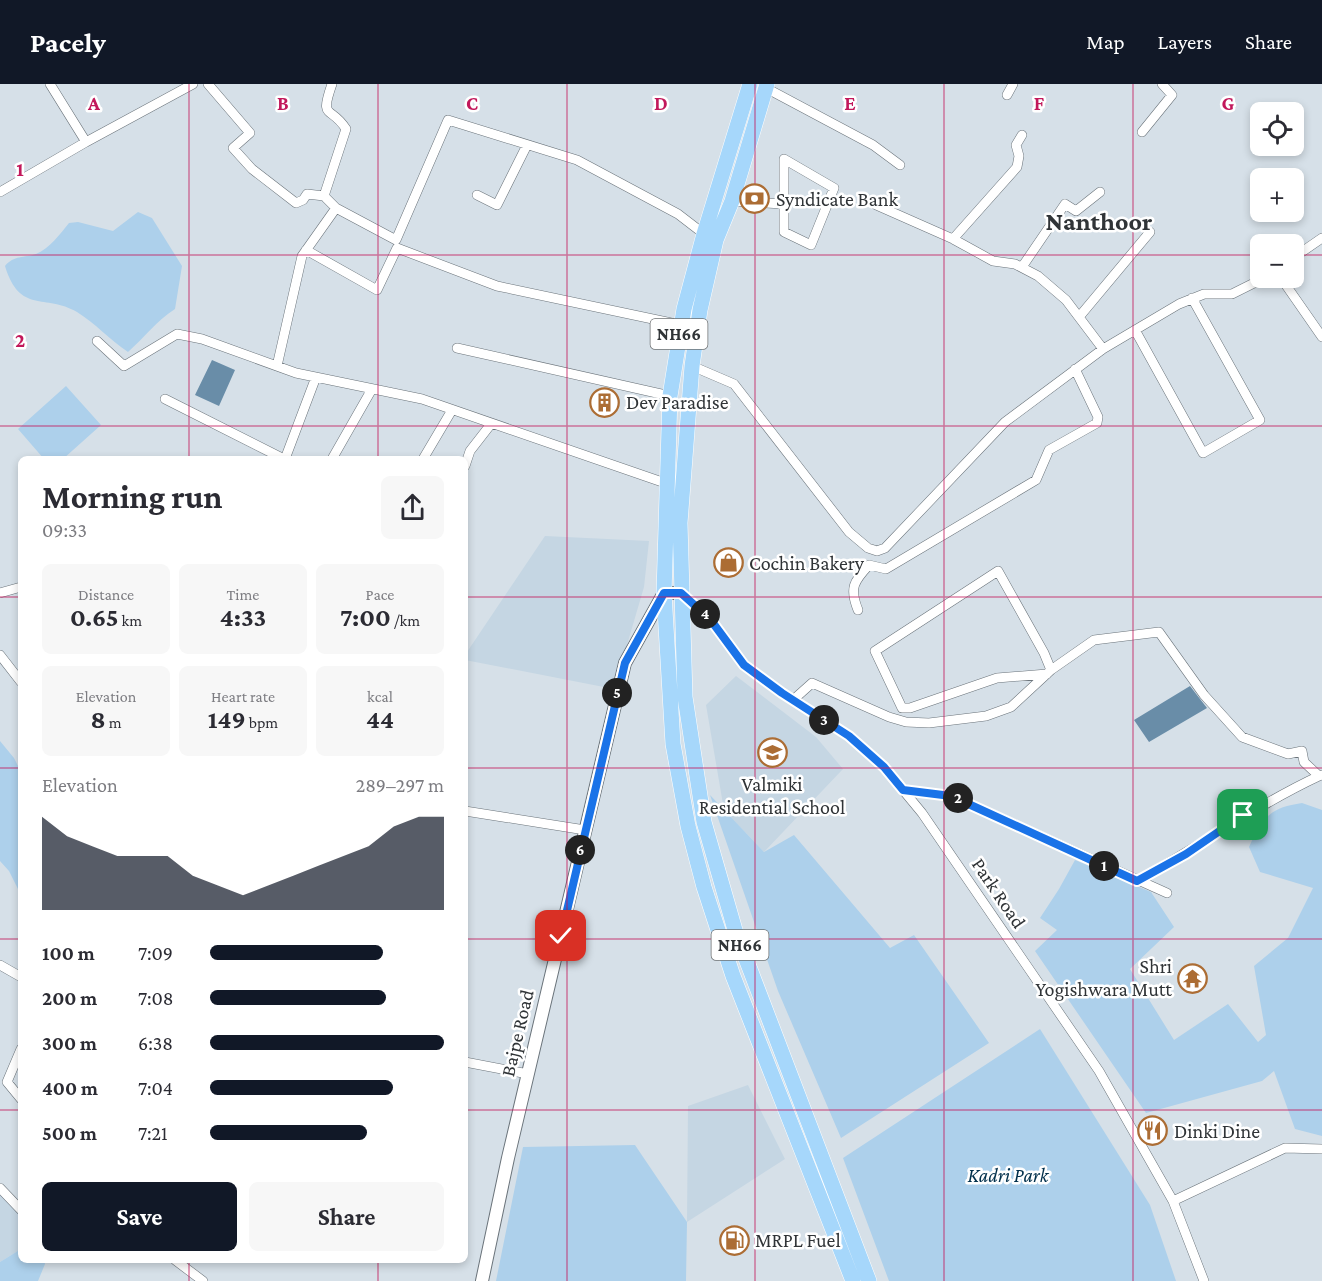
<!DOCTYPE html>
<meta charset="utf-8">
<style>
body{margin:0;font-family:"Crimson Pro",serif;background:#f7f7f7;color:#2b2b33;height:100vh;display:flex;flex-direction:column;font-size:22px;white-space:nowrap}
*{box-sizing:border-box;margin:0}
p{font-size:20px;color:#7c7c81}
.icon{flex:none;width:33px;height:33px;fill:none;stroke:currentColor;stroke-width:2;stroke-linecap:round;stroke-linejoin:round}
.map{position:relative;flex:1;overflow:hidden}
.side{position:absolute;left:18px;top:372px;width:450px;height:807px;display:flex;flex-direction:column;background:#fff;border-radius:9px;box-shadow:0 3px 9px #0003}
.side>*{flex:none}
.fabs{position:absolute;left:1250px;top:18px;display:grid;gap:12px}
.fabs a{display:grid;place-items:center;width:54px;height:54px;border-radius:9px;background:#fff;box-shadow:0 3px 9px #0003;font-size:30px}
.pin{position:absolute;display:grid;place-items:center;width:51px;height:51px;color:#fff;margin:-26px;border-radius:12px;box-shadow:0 3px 9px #0006}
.km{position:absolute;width:30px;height:30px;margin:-15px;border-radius:50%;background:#222;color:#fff;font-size:16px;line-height:30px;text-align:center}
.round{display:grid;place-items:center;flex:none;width:63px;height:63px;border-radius:9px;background:#f7f7f7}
.head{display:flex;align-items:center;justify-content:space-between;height:102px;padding:0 24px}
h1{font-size:33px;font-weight:700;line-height:45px}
.stats{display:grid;grid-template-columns:repeat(3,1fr);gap:9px;height:102px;padding:6px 24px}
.stats div{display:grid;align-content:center;border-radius:9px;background:#f7f7f7;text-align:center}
.stats b{font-size:26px;font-weight:700}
.stats small{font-size:16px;font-weight:400}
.stats p{font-size:16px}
.chart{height:168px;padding:12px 24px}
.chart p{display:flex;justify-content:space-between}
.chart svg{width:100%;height:108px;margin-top:6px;fill:#111827;opacity:.7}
.cta{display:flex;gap:12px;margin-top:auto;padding:12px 24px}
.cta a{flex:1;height:69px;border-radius:9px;background:#111827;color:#fff;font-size:24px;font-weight:700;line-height:69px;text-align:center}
.cta a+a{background:#f7f7f7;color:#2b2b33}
ul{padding:0 24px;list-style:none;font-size:20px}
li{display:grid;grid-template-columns:96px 72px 1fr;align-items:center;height:45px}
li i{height:15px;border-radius:8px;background:#111827}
header{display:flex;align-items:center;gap:36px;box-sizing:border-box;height:84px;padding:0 30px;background:#111827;color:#fff}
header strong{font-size:28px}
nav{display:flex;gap:33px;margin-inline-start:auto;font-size:21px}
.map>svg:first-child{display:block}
</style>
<header>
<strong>Pacely</strong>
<nav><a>Map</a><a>Layers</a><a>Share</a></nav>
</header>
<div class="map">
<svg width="1322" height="1197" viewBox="0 0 1322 1197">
<rect width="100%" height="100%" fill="#d6e0e8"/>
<path fill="#c5d6e3" d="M545 452 649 457 644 503 614 605 465 576V571Z
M736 592 816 653 843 685 764 768 724 726 706 621Z
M748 1001 785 1075 687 1138 688 1022Z
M0 1102 21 1121V1165L0 1178Z"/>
<path fill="#add0eb" d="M138 128 152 134 182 182 175 225C156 237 145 253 128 268 110 256 95 239 77 228 45 209 20 231 5 182 14 171 24 174 36 170 50 164 60 150 69 139L78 138 113 147Z
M66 302 101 341 63 375H44L18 345Z
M0 657 14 674 21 688V811L9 787 0 777Z
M710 711 764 768 794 751 890 864 914 851 989 959 841 1054 778 907Z
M1302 719 1322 726V1052L1295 1045 1274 987 1262 997 1146 1029 1035 867 1057 846 1040 834 1059 805 1075 776 1151 808 1174 843 1130 885 1174 956 1228 920 1258 958 1266 951 1254 882 1288 854 1313 804 1260 788 1249 763C1263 733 1269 724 1302 719Z
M1040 945 1150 1121 1176 1197H889L843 1074Z
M635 1061 687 1138 686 1197H496L523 1063Z
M21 1165V1176H44L45 1180 38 1197H0V1178Z"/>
<path fill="#698da8" d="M212 276 235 286 219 322 195 311Z
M1190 602 1207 624 1149 658 1134 636Z"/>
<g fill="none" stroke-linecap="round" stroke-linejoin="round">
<defs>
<path id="minor" d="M208 0 250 49 233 64 252 85 296 119 303 116 307 110 324 112 336 124 396 156 448 36 577 76 678 130 704 150
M766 4 873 61 900 81
M1007 11 1013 0
M1142 48 1172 11 1162 0
M86 58 193 0
M784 75 834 104 811 161 784 148Z
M0 108 86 58 50 0
M477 111 497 121 527 61
M324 112 346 45C331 21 319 37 332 0
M732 117 782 120
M876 121 953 155 993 177 1015 180 1038 192 1066 216 1103 265 1179 220 1204 210H1232L1264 194
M953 155 1017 83 1019 72 1016 61 1022 51
M306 166 377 206 397 164 497 202 681 241
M1293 174 1322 154
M1022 183 1065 120 1076 127 1100 108
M1281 194 1322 253
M1079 233 1150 148
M1135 246 1203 369 1260 336 1192 214
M97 257 124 282 177 250 202 255 296 289 422 315 668 400
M457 264 670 312
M277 282 302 172 336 124
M692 282 734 300 849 448 868 464 877 467 885 464 1005 338 1103 265
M165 315 284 375
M285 375 316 293
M332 375 372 305
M423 375 452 326
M465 382 470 367 491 340
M0 509 21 503
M682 509 710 535 744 581 782 609 849 652 884 683 922 729 1099 987 1173 1117 1204 1197
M858 526C849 504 854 497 869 481L886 485 1036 396 1049 366 1097 339 1098 333 1075 285
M0 571 21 598
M1047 590 997 594 910 624H902L875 567 998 487 1044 569 1051 586
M793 616 812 599 889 633 906 638 929 639 986 632 1011 623 1051 586 1094 556 1159 548 1204 611 1242 653 1288 670 1302 667 1304 678 1319 692 1322 691
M903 706 951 712 1167 809
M465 727 585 746
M1137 797C1199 763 1255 722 1319 692
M0 881 21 893
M21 965 7 998 21 1015
M465 978 528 990
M0 1104 21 1126
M1173 1117 1285 1064 1322 1065
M175 1176 203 1197"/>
<path id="tertiary" d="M482 1197 508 1074 625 579 664 509H681"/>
<path id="trunk" d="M750 0 704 150 684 225 670 312 664 509 673 660 688 742 704 803 733 892 853 1197
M767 0 732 117 716 156 700 226 692 282 680 439 685 613 704 738 735 846 869 1197"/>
</defs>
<use href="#minor" stroke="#6a737a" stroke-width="10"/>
<use href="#tertiary" stroke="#6a737a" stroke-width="14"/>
<use href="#trunk" stroke="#fff" stroke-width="16"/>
<use href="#minor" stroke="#fff" stroke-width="9"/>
<use href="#tertiary" stroke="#fff" stroke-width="12"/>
<use href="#trunk" stroke="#a6d7fb" stroke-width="15"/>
</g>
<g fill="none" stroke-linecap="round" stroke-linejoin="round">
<defs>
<path id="route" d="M561 852 625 579 664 509H681L710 535 744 581 782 609 849 652 884 683 903 706 951 712 1137 797 1186 770 1243 731"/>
</defs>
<use href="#route" stroke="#fff" stroke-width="12"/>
<use href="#route" stroke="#1a73e8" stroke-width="8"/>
</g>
<path fill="none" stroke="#c2185b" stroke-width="1.5" stroke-opacity="0.55" d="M189 0V375M378 0V375M567 0V1197M755 0V1197M944 0V1197M1133 0V1197M0 171H1260M1293 171H1322M0 342H1322M0 513H21M465 513H1322M0 684H21M465 684H1322M0 855H21M465 855H1322M0 1026H21M465 1026H1322M189 1176V1197M378 1176V1197"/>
<defs>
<symbol id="bank-ring" viewBox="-11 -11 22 22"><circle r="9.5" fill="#fff" stroke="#ac6d34" stroke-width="1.5"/><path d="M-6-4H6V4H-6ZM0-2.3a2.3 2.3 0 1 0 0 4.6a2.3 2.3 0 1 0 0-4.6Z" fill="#ac6d34"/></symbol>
<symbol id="building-ring" viewBox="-11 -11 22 22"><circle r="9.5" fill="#fff" stroke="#ac6d34" stroke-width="1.5"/><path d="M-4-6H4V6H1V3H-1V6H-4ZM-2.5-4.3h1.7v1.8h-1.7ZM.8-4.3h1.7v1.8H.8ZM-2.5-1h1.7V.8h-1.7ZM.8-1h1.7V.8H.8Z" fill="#ac6d34"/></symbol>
<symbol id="shop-ring" viewBox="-11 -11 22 22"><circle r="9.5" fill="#fff" stroke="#ac6d34" stroke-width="1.5"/><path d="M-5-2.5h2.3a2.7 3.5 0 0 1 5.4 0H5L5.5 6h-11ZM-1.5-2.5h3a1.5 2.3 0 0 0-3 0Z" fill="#ac6d34"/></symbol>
<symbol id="school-ring" viewBox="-11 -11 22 22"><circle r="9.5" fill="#fff" stroke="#ac6d34" stroke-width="1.5"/><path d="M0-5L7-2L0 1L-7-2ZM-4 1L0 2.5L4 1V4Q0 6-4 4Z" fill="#ac6d34"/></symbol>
<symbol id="temple-ring" viewBox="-11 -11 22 22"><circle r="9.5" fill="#fff" stroke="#ac6d34" stroke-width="1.5"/><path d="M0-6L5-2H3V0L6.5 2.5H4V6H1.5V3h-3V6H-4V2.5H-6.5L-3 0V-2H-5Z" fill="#ac6d34"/></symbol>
<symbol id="restaurant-ring" viewBox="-11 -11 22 22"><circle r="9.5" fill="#fff" stroke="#ac6d34" stroke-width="1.5"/><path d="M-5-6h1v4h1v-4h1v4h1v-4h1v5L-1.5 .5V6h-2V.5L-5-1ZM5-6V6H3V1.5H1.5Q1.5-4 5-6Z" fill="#ac6d34"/></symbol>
<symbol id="fuel-ring" viewBox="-11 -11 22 22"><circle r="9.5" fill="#fff" stroke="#ac6d34" stroke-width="1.5"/><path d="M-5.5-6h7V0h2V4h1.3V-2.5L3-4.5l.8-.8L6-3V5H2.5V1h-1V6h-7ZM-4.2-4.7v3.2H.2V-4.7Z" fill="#ac6d34"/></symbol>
</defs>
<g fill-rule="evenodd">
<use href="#bank-ring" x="738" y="98" width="33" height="33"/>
<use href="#building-ring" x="588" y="302" width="33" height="33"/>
<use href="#shop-ring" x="712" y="462" width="33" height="33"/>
<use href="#school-ring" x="756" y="652" width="33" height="33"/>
<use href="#temple-ring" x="1176" y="878" width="33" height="33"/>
<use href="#restaurant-ring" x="1136" y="1030" width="33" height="33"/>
<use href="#fuel-ring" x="718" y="1140" width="33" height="33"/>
</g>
<g text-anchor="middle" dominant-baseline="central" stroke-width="5" stroke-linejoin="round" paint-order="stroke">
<g fill="#fff" stroke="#6e7173" stroke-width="1.5">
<rect x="650.5" y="235" width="57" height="30" rx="4.5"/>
<rect x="711.5" y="846" width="57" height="30" rx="4.5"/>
</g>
<g font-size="18" font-weight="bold" fill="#303437">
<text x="679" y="250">NH66</text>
<text x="740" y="861">NH66</text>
</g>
<g font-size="20" fill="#303437" stroke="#fff" text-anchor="start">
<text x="776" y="115">Syndicate Bank</text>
<text x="626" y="318">Dev Paradise</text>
<text x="749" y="479">Cochin Bakery</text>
<text x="772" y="700" text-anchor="middle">Valmiki<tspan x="772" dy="23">Residential School</tspan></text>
<text x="1172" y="882" text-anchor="end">Shri<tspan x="1172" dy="23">Yogishwara Mutt</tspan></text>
<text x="1174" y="1047">Dinki Dine</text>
<text x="755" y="1156">MRPL Fuel</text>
</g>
<g font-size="20" fill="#303437" stroke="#fff">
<text transform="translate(999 809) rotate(56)">Park Road</text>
<text transform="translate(517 949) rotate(-77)">Bajpe Road</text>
</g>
<g font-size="20" font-style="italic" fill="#002f4b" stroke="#fff">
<text x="1008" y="1091">Kadri Park</text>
</g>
<g font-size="26" font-weight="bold" fill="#303437" stroke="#fff">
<text x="1099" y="137">Nanthoor</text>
</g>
</g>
<g font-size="20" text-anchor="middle" font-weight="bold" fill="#c2185b" stroke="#fff" stroke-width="5" stroke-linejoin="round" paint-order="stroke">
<text x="94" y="26">A</text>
<text x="283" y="26">B</text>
<text x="472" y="26">C</text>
<text x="661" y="26">D</text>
<text x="850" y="26">E</text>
<text x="1039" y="26">F</text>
<text x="1228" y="26">G</text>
<text x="20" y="92">1</text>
<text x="20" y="263">2</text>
</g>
</svg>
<div class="fabs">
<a><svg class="icon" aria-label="locate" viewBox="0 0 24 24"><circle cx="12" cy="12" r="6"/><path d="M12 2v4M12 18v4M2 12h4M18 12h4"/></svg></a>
<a>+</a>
<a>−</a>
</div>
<div class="pin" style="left:1243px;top:731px;background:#1e9e55"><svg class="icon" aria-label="arrive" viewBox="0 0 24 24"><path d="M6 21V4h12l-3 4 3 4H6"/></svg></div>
<div class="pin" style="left:561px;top:852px;background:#d93025"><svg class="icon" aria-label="check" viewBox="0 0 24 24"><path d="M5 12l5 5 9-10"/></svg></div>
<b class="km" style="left:1104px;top:782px">1</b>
<b class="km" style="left:958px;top:714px">2</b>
<b class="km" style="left:824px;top:636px">3</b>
<b class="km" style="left:705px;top:530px">4</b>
<b class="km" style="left:617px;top:609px">5</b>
<b class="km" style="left:580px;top:766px">6</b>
<section class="side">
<div class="head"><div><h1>Morning run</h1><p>09:33</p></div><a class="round"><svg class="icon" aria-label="share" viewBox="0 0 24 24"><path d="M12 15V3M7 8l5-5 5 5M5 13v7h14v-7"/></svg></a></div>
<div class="stats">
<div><p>Distance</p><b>0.65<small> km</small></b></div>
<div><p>Time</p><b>4:33</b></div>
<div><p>Pace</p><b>7:00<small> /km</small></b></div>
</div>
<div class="stats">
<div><p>Elevation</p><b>8<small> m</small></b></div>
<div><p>Heart rate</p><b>149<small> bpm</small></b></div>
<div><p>kcal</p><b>44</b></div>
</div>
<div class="chart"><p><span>Elevation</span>289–297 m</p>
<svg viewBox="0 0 160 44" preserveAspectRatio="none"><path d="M0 44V6L10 14L20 18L30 22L40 22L50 22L60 30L70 34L80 38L90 34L100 30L110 26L120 22L130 18L140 10L150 6L160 6V44z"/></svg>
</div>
<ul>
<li><b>100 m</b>7:09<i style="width:74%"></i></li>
<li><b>200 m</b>7:08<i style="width:75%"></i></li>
<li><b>300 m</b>6:38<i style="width:100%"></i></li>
<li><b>400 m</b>7:04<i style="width:78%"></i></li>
<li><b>500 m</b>7:21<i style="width:67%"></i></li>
</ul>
<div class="cta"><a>Save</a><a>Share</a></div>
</section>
</div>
